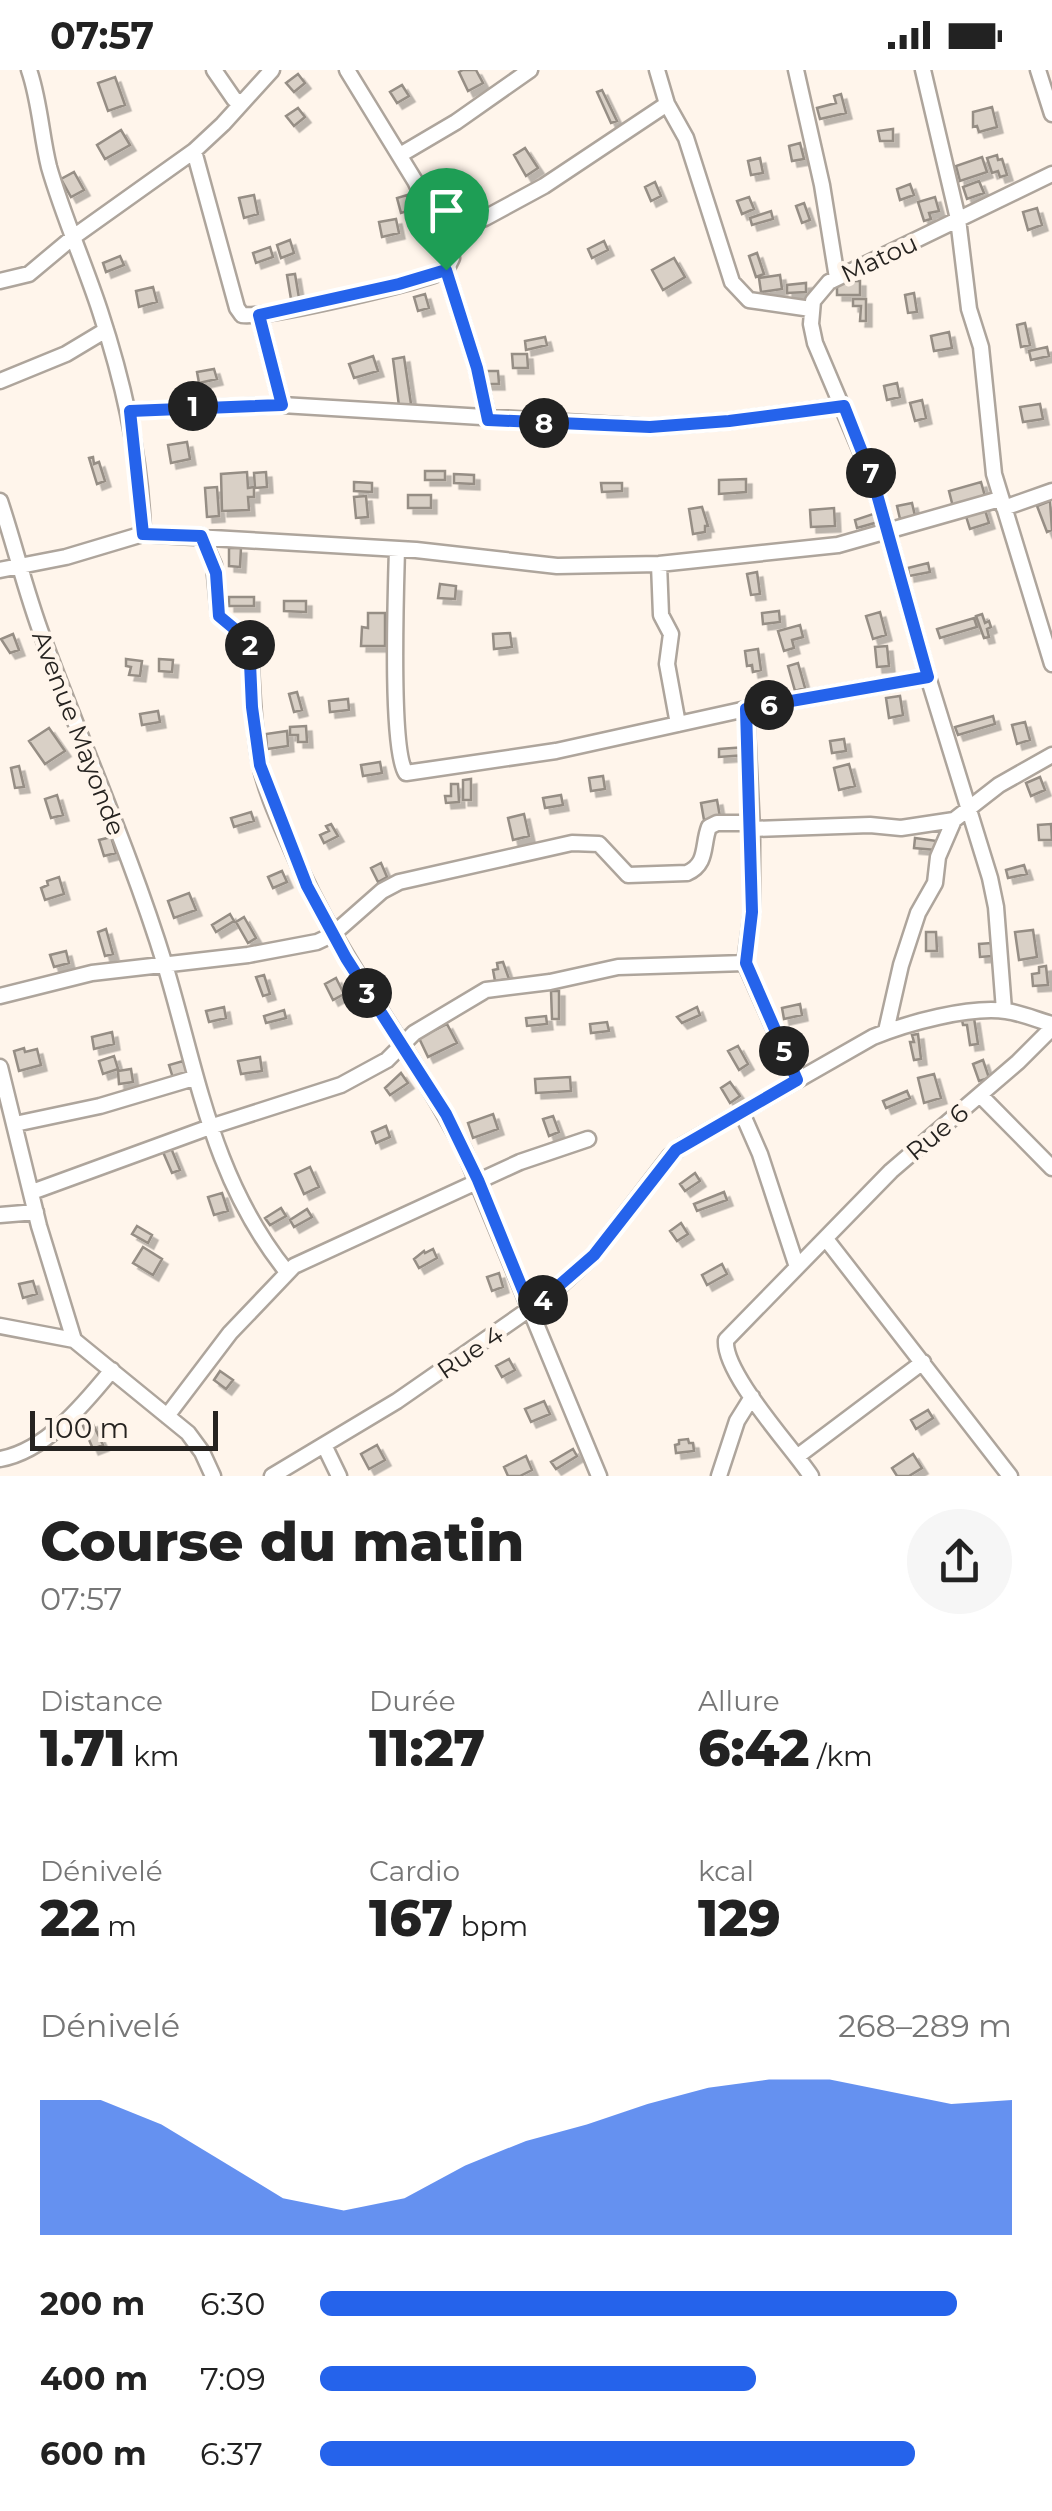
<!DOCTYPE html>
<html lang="fr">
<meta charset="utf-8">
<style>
body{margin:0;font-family:Montserrat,sans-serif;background:#f6f6f6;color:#222;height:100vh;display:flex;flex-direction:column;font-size:38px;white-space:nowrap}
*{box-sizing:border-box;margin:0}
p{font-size:32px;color:#767676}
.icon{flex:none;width:55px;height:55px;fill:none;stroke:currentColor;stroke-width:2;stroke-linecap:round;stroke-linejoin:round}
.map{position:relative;height:1406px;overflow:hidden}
.drawer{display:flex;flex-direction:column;background:#fff;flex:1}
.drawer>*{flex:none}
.scale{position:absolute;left:30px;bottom:25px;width:188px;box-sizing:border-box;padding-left:10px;border:5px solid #262320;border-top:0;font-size:28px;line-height:35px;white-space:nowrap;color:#262320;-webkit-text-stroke:8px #fff5eb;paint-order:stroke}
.pin{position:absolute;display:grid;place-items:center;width:85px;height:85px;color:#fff;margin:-102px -42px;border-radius:50% 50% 50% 0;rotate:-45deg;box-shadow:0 0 10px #0007}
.pin .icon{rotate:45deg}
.km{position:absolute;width:50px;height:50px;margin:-25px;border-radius:50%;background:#222;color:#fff;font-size:28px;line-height:50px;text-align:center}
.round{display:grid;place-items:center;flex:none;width:105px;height:105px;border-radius:52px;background:#f6f6f6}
.summary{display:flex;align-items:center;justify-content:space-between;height:170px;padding:0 40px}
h1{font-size:55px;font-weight:800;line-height:75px}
.stats{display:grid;grid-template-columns:repeat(3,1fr);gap:15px;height:170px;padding:10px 40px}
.stats div{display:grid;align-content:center}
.stats b{font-size:50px;font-weight:800}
.stats small{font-size:28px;font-weight:400}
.stats p{font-size:28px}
.chart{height:280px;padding:20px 40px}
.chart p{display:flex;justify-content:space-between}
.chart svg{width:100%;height:180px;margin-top:10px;fill:#2563eb;opacity:.7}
ul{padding:0 40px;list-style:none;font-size:32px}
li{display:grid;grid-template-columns:160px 120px 1fr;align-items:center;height:75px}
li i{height:25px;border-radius:12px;background:#2563eb}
.status{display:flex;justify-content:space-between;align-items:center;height:70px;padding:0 50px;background:#fff;direction:ltr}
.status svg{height:28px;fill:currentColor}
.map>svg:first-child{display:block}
</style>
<div class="status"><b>07:57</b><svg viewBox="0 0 49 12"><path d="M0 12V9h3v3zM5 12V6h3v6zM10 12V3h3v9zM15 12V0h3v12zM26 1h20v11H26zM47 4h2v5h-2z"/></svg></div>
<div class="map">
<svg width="1052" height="1406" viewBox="0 0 1052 1406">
<defs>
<filter id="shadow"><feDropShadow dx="5.5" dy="5.5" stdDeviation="0" flood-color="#0004"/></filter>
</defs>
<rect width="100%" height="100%" fill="#fff5eb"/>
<path fill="#d9d0c6" stroke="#968e85" stroke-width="2.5" filter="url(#shadow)" d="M463 0H476L483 13 468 21 459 2Z
M298 4 305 13 294 22 286 13Z
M115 7 125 35 108 41 98 13Z
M402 15 409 26 397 33 390 22Z
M602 20 617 51 611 53 597 22Z
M841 24 846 43 820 49 817 38 836 33 834 26Z
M992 37 997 57 979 62 977 56 973 57V42Z
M298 38 305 47 294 56 286 46Z
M893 59V71H880L878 61Z
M121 60 130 75 105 89 97 75Z
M800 73 804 89 792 91 789 76Z
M525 78 538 98 526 106 514 85Z
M997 85 998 90 1002 89 1007 105 1000 107 998 101 992 103 987 88Z
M982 87 987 102 960 111 956 96Z
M760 88 763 103 751 105 748 91Z
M74 102 84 120 71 127 61 109Z
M451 102 455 112 441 118 436 108Z
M979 111 984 123 967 129 963 117Z
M655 112 661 126 651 131 645 117Z
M910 114 914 125 900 130 897 119Z
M254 125 258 144 244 148 239 128Z
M407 125 411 140 401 143 397 128Z
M749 127 754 139 742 144 737 131Z
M935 127 939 141 929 143 931 149 924 151 918 132Z
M804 133 810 150 802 153 796 136Z
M1037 138 1042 155 1028 160 1023 142Z
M771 141 773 149 752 155 750 148Z
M396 149 399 163 382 167 379 152Z
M290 170 294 183 281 188 277 175Z
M604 171 608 180 592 188 588 179Z
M270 177 273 187 256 193 253 183Z
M757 183 764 204 756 207 749 186Z
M120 186 124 195 106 202 103 193Z
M674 188 685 207 663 220 652 200Z
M295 204 299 228 291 229 287 205Z
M780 205 782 219 761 222 759 208Z
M837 211H860V225H837Z
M806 213V222L787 223V215Z
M153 217 157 232 139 237 136 221Z
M914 223 917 242 908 243 905 225Z
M425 224 429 238 418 241 414 227Z
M853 229H866V251H860L861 236H853Z
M1025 253 1030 275 1021 277 1017 255Z
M949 262 952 278 934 281 931 266Z
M545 267 547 275 526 280 525 271Z
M1047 277 1049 286 1031 290 1029 281Z
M512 284H527L528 298H513Z
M373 286 378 301 354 308 349 294Z
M404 287 411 334 399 336 393 289Z
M214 299 217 309 199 313 197 302Z
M486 301H498L499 314H486Z
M897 313 900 327 887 330 884 316Z
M922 330 926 348 915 351 910 333Z
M1040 334 1043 349 1023 352 1020 337Z
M187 372 190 389 171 393 168 375Z
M93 387 94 394 99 392 105 411 97 414 89 388Z
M425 401H445V410H425Z
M247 402 248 418 254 417V427H248L249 440 222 441 221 404Z
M266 402 267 417 255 418 254 403Z
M454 404 474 405V414L454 413Z
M746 409V422L719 424V410Z
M354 412 372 413V422L354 421Z
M981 412 986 430 953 437 949 421Z
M601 413H622V421L602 422Z
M217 417 219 446 207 447 205 418Z
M408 425H431V438H408Z
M366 426 368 447 356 448 354 427Z
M1050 431 1052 460 1047 462 1037 436Z
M912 433 915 446 900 449 897 436Z
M702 437 708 456H705V462L693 464 689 439Z
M984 437 989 453 970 459 965 443Z
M834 438 835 456 811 457 810 440Z
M876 443 878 452 857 458 855 450Z
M229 478H241L240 497 229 496Z
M928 493 930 502 909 506 908 498Z
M757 502 760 524 751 525 747 504Z
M440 514 456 516 455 529 438 528Z
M229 527H254V536H229Z
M284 531H306V542L284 541Z
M779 541 780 552 763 554 762 543Z
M880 542 886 565 873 569 866 546Z
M368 543H385V576H361L362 557 368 558Z
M982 544 985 553 989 551 991 557 987 559 989 567 984 568 976 546Z
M974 548 977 557 940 568 937 559Z
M800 555 803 567 792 570 794 578 784 581 778 561Z
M510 563 512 577 494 579 493 564Z
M13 564 19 580 10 583 1 569Z
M887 576 889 596 877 597 875 577Z
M758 579 761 600 753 602 752 595 747 596 745 581Z
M126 589 142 591 140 606 129 605 131 597 126 596Z
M159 589 173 590 172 602 159 601Z
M798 593 805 618 795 621 788 596Z
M297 622 302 640 294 642 289 624Z
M900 626 903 645 889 648 886 628Z
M348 629 349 640 330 642 329 631Z
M158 641 160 652 142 655 140 644Z
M993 646 995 654 958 665 955 657Z
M1025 652 1030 670 1017 674 1012 655Z
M306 656 307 672H298V665H290V657Z
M49 658 65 681 45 694 29 671Z
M287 661 288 676 267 679 266 664Z
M844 669 846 681 832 683 830 671Z
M746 677V685L719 687V679Z
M380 692 382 703 363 706 361 695Z
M849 694 855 716 839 720 834 698Z
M19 696 24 717 15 718 11 698Z
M603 706 605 719 591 721 589 708Z
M1040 707 1045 720 1031 726 1026 713Z
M471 709V730H463V710Z
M451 714H458L459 732 446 733 445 726H451Z
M57 725 63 745 51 748 45 729Z
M561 725 563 735 545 738 543 728Z
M717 730 720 747 704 750 701 733Z
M251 742 254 751 234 757 231 748Z
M524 744 529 766 513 770 508 748Z
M331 754 338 766 324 773 320 765 329 761 326 756Z
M1051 754 1052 770H1039L1038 755Z
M111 767 116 783 104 786 99 770Z
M915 768 937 771 936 780 914 778Z
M381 793 387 807 378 812 371 798Z
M1024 795 1027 804 1008 808 1006 800Z
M282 801 287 812 273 818 268 807Z
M59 807 64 824 45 830 41 818 48 815 47 811Z
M189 823 196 840 174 848 168 831Z
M230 844 234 851 216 862 212 855Z
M244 847 256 868 248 873 236 852Z
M106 859 113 884 105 886 98 862Z
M1033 860 1037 887 1019 890 1015 862Z
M926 862H936L937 881H926Z
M991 873 992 886 980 887 979 874Z
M66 881 69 893 54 897 50 885Z
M503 892 509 909 495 911 493 900 498 899 497 893Z
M1046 896 1048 915 1033 916 1032 904 1039 903V897Z
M264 905 270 924 263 926 256 907Z
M336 908 344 924 333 930 325 914Z
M551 921H559V949H552Z
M800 934 802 945 784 949 782 938Z
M224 937 226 948 209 952 206 941Z
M697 937 700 945 682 953 677 947Z
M284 940 286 948 266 953 264 946Z
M546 946 547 954 527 956 526 948Z
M974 948 978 974 970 975 967 955H963L962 950Z
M607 952 609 961 591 963 590 954Z
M447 954 457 973 428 987 419 968Z
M112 962 114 974 94 979 92 967Z
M918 964 921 989 914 990 910 972H914L912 965Z
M738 976 748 994 739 1000 728 981Z
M24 978 25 982 37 979 41 995 19 1001 14 981Z
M114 986 118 999 103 1004 99 991Z
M260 987 262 1001 241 1004 238 991Z
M983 990 989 1008 979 1011 973 994Z
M183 991 188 1004 173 1008 169 995Z
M131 999 133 1012 119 1014 118 1001Z
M401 1003 408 1013 390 1025 385 1018Z
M934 1004 941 1028 924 1033 918 1008Z
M570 1007 571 1021 536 1023 535 1009Z
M730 1012 740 1026 730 1033 721 1018Z
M907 1021 910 1028 886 1038 883 1031Z
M493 1044 498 1059 473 1068 468 1053Z
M553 1046 559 1062 549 1066 543 1049Z
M386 1056 390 1067 376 1073 372 1062Z
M171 1078 180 1100 172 1103 163 1082Z
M310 1097 319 1117 304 1124 295 1104Z
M695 1103 700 1111 685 1121 680 1114Z
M724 1122 727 1130 697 1141 694 1134Z
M222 1123 228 1141 214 1145 208 1127Z
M281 1138 286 1146 270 1155 265 1148Z
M307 1139 312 1147 294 1157 290 1150Z
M681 1153 688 1164 677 1171 670 1161Z
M137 1156 152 1165 148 1173 132 1164Z
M143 1177 162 1189 153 1205 133 1193Z
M433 1179 437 1188 419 1198 414 1189 424 1181 425 1183Z
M722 1194 727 1204 707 1215 702 1205Z
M499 1203 503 1217 492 1221 487 1207Z
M33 1211 37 1224 23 1228 19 1214Z
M509 1289 515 1300 502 1307 496 1296Z
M220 1301 233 1310 226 1319 214 1310Z
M544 1331 550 1344 531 1352 525 1339Z
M928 1340 933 1348 916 1359 911 1350Z
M92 1352 103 1375 93 1379 83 1356Z
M688 1369 689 1373H693L694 1381 676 1383 675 1375 679 1374V1370Z
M377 1375 385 1390 369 1399 361 1384Z
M573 1379 577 1386 556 1399 551 1392Z
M913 1384 922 1398 909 1406H897L892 1398Z
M526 1386 532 1400 520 1406H508L504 1397Z"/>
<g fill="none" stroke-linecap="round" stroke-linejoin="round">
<defs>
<path id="street" d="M29 0C40 32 41 65 49 97 63 146 84 192 100 241 124 314 141 387 143 464
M214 0 234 29 241 32
M347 0 415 111 452 188 446 200 477 298 488 349
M657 0 667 34 686 68 732 212 749 230 811 239
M796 0 822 115 837 208
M923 0 958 149 969 239 981 277 994 404 1052 594
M1038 0 1052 44
M194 81 237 238 242 245C265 249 422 212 446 200
M400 85 456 52 530 0
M442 164 485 148 544 116 667 34
M0 211 29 204 72 168 194 81 223 54 272 0
M259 245 282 335
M0 311 66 284 106 260
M130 341 282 335 650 357 729 351 843 336
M0 431C15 476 26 523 43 568 83 677 131 784 165 895 198 1005 212 1109 287 1202
M1004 438 1052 421
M201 466 214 495 219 546 249 571C253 612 252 653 260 694 266 723 280 752 292 780 337 888 411 977 464 1080L599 1406
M397 479C396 517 390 680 406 703L556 681 746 639 928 607
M659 494 661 545 671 564 667 594 678 654
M0 500 66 487 143 464 416 480 557 496 659 494 838 475 1000 429
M746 639 752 759V842L745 893 797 1010
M752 759 870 755 901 758 954 750 999 715 1052 685
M0 926 92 903 248 885 317 872 332 865 382 821 399 812 572 773 599 774 628 805 687 803C708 794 702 775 709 757L717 753H752
M1004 940 996 837 990 808 928 607 873 410 815 273 811 254 813 231 829 212 1052 104
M886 961 901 895 918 843 935 813 938 787 954 750
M0 997 39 1156 74 1270 188 1363 202 1382 213 1406
M980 1025 1052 1098
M742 1043 760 1084 797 1197
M15 1054 100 1036 194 1008
M32 1122 210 1057 341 1015 387 990 414 963 486 920 550 912 618 897 745 893
M0 1145 36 1142
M826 1169 1010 1406
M0 1256 74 1270
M167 1346 230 1263 294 1196 520 1092 588 1069
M324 1375 339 1406
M798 1386 923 1292
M0 1389C46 1381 84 1334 112 1300
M272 1406 397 1331 551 1224 594 1185 670 1086 682 1076 873 967C907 953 969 936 1006 941 1021 943 1037 950 1052 954
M719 1406 737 1351 752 1327
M811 1406C791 1376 723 1303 726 1270L891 1101 1018 992 1052 958"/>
</defs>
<use href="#street" stroke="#aea59c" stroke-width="19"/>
<use href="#street" stroke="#fff" stroke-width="14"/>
</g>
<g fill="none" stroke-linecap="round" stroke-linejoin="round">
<defs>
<path id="route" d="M446 200 477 298 488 350 650 357 729 351 844 336 873 410 928 607 746 639 752 842 746 893 797 1010 676 1080 594 1185 531 1240 478 1110 446 1044 346 888 307 816 260 695 252 637 249 571 219 546 216 503 201 466 143 464 130 341 282 335 259 245 399 214Z"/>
</defs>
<use href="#route" stroke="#fff" stroke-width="20"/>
<use href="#route" stroke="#2563eb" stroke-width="12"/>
</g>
<g text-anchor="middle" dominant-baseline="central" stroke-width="9" stroke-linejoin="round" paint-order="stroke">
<g font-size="25" fill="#262320" stroke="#fff5eb">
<text transform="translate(879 188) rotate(-25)">Matou</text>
<text transform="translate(79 663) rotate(69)">Avenue Mayonde</text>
<text transform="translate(937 1062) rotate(-40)">Rue 6</text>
<text transform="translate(470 1282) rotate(-34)">Rue 4</text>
</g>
</g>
</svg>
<div class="scale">100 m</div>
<div class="pin" style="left:446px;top:200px;background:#1e9e55"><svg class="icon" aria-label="arrive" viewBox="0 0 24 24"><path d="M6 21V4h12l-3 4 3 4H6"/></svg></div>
<b class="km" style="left:193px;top:336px">1</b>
<b class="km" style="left:250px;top:575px">2</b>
<b class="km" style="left:367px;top:923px">3</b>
<b class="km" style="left:543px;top:1230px">4</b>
<b class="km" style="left:784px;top:981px">5</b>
<b class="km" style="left:769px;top:635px">6</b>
<b class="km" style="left:871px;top:403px">7</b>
<b class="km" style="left:544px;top:353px">8</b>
</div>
<section class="drawer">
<div class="summary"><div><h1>Course du matin</h1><p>07:57</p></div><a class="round"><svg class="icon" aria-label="share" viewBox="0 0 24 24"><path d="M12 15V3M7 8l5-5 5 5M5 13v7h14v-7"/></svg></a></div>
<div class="stats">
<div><p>Distance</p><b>1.71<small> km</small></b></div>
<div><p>Durée</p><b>11:27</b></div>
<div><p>Allure</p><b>6:42<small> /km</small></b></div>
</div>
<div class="stats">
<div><p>Dénivelé</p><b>22<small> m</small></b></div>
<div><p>Cardio</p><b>167<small> bpm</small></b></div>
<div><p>kcal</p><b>129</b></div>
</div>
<div class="chart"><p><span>Dénivelé</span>268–289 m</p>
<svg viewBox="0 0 160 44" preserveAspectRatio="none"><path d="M0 44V11L10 11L20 17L30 26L40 35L50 38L60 35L70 27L80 21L90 17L100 12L110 8L120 6L130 6L140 9L150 12L160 11V44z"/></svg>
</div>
<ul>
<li><b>200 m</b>6:30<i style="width:92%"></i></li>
<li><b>400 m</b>7:09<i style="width:63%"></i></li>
<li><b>600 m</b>6:37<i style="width:86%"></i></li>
</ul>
</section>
